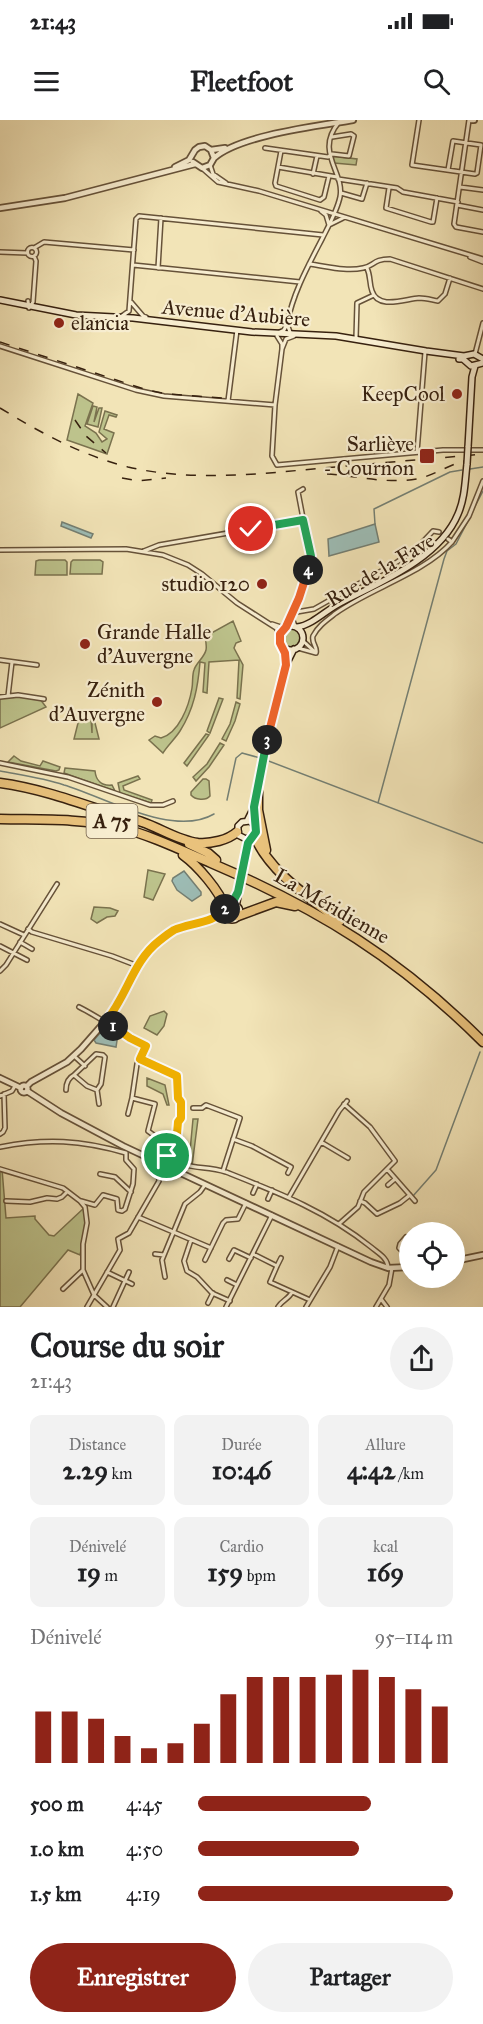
<!DOCTYPE html>
<html lang="fr">
<meta charset="utf-8">
<style>
body{margin:0;font-family:"IM FELL Great Primer",serif;background:#f2f2f2;color:#202124;height:100vh;display:flex;flex-direction:column;font-size:22px;white-space:nowrap}
*{box-sizing:border-box;margin:0}
p{font-size:20px;color:#757577}
.icon{flex:none;width:33px;height:33px;fill:none;stroke:currentColor;stroke-width:2;stroke-linecap:round;stroke-linejoin:round}
.map{position:relative;height:1187px;overflow:hidden}
.side{display:flex;flex-direction:column;background:#fff;flex:1}
.side>*{flex:none}
.fabs{position:absolute;left:399px;top:1102px;display:grid;gap:12px}
.fabs a{display:grid;place-items:center;width:66px;height:66px;border-radius:50%;background:#fff;box-shadow:0 6px 24px #0002;font-size:30px}
.pin{position:absolute;display:grid;place-items:center;width:51px;height:51px;color:#fff;margin:-26px;border:3px solid #fff;border-radius:50%;box-shadow:0 2px 6px #0007}
.km{position:absolute;width:30px;height:30px;margin:-15px;border-radius:50%;background:#222;color:#fff;font-size:16px;line-height:30px;text-align:center}
.round{display:grid;place-items:center;flex:none;width:63px;height:63px;border-radius:32px;background:#f2f2f2}
.head{display:flex;align-items:center;justify-content:space-between;height:102px;padding:0 30px}
h1{font-size:33px;font-weight:700;line-height:45px}
.stats{display:grid;grid-template-columns:repeat(3,1fr);gap:9px;height:102px;padding:6px 30px}
.stats div{display:grid;align-content:center;border-radius:12px;background:#f2f2f2;text-align:center}
.stats b{font-size:26px;font-weight:700}
.stats small{font-size:16px;font-weight:400}
.stats p{font-size:16px}
.chart{height:168px;padding:12px 30px}
.chart p{display:flex;justify-content:space-between}
.chart svg{width:100%;height:108px;margin-top:6px;stroke:#8f2418;stroke-width:6}
.primary-button{display:flex;gap:12px;margin-top:auto;padding:12px 30px}
.primary-button a{flex:1;height:69px;border-radius:36px;background:#8f2418;color:#fff;font-size:24px;font-weight:700;line-height:69px;text-align:center}
.primary-button a+a{background:#f2f2f2;color:#202124}
ul{padding:0 30px;list-style:none;font-size:20px}
li{display:grid;grid-template-columns:96px 72px 1fr;align-items:center;height:45px}
li i{height:15px;border-radius:8px;background:#8f2418}
.status{display:flex;justify-content:space-between;align-items:center;height:42px;padding:0 30px;background:#fff;direction:ltr}
.status svg{height:16px;fill:currentColor}
header{display:flex;justify-content:space-between;align-items:center;height:78px;padding:0 30px;background:#fff;font-size:27px;font-weight:700}
.map>svg:first-child{display:block}
</style>
<div class="status"><b>21:43</b><svg viewBox="0 0 49 12"><path d="M0 12V9h3v3zM5 12V6h3v6zM10 12V3h3v9zM15 12V0h3v12zM26 1h20v11H26zM47 4h2v5h-2z"/></svg></div>
<header><svg class="icon" aria-label="menu" viewBox="0 0 24 24"><path d="M4 6h16M4 12h16M4 18h16"/></svg>Fleetfoot<svg class="icon" aria-label="search" viewBox="0 0 24 24"><circle cx="10" cy="10" r="6"/><path d="M15 15l6 6"/></svg></header>
<div class="map">
<svg width="483" height="1187" viewBox="0 0 483 1187">
<rect width="100%" height="100%" fill="#f2e4b7"/>
<filter id="stains"><feTurbulence type="fractalNoise" baseFrequency=".00333" numOctaves="4"/><feColorMatrix values="0 0 0 0 .2 0 0 0 0 .09 0 0 0 0 .02 0 0 0 .5 -.17"/></filter>
<radialGradient id="worn" r=".72"><stop offset=".6" stop-color="#630" stop-opacity="0"/><stop offset="1" stop-color="#630" stop-opacity=".3"/></radialGradient>
<path fill="#bdc38c" stroke="#7a724e" stroke-width="1.5" d="M332 36 357 39 356 45 334 43Z
M78 274 93 283 85 306 96 313 102 322 107 319 99 312 105 291 117 295 116 297 109 295 104 309 114 313 107 334 67 320Z
M93 286 97 287 94 302 99 288H102L98 307 87 304Z
M39 440H65L67 442V455H35L36 441Z
M73 440H100L103 442 102 454H70L71 442Z
M233 501 241 521 236 523 234 528 243 545 240 579 237 578 239 540 209 542 207 573 203 572 205 543 200 542C198 567 194 589 180 611 175 619 167 626 163 633L149 620 155 616 161 618C179 613 189 586 192 568 193 563 192 555 194 550 196 543 204 538 206 530 207 526 205 521 206 516Z
M281 517a10 10 0 1 1 20 0a10 10 0 1 1-20 0Z
M20 577 40 579 46 587 0 608V578Z
M219 578 223 579 210 613 207 611Z
M236 582 240 584 235 601 226 621 222 619 230 604Z
M79 599H91L92 613V599H94L99 619H74Z
M206 614 209 615 187 646 184 643Z
M220 623 224 625 209 647 196 661 193 657 207 644Z
M14 636 21 641 40 646 43 641 60 647 59 650 56 651 8 642Z
M65 648 95 651C96 661 102 666 112 665L115 671 64 653Z
M138 656 140 659 123 666 124 670 152 680 151 683 120 673 118 663Z
M203 659H206L209 661 210 676C206 681 195 680 191 675V672Z
M148 750 165 754 153 780 144 777Z
M94 787 110 788 118 791 115 796 107 797 97 803 91 799Z
M164 891 167 894 164 906 157 915 144 908 150 896Z
M147 958 165 965 169 985H167L163 974 147 966Z
M193 999H198L192 1046 189 1042Z
M0 1049H2L6 1098 35 1096V1099L49 1115 54 1116 85 1087 87 1103 80 1135 68 1130 20 1187H0Z"/>
<path fill="#9dbdb6" stroke="#747f73" stroke-width="1.5" d="M62 402 93 414 91 418 61 406Z
M375 404 379 422 329 436 328 419Z
M184 751 201 772V775L192 781 177 770 172 761 173 758Z
M106 906H109L118 914 116 927 96 923 94 920Z"/>
<g fill="none" stroke-linecap="round" stroke-linejoin="round">
<path stroke="#747f73" stroke-width="1.5" d="M470 349 483 347
M471 394 483 371
M375 404 374 389 450 352 462 350
M266 640 483 723
M0 651C21 655 43 658 64 665 105 677 173 718 214 694
M227 680 236 638 242 633 260 638
M378 683 444 439 447 431 456 424 469 399
M413 1076 436 1050 480 932"/>
<defs>
<path id="minor" d="M419 0 412 45C433 48 454 51 475 54L477 53 481 25 453 21 448 50
M469 0 454 104 456 107 483 112
M265 28 328 37 332 34 349 36 354 16 351 14 332 17
M281 31 278 47 337 57
M210 45 213 54 226 63
M278 47 275 63 276 66 320 80 324 77 329 56
M202 48 218 62 259 71 483 139
M313 54 317 36
M338 59 397 68 403 72 458 82
M460 67 483 70
M389 68 386 88 431 102H433L437 78
M341 73 362 79 367 63
M457 85 483 90
M321 91 326 95 329 105 343 98
M27.5 132a4.5 4.5 0 1 1 9 0a4.5 4.5 0 1 1-9 0Z
M34 128 44 122 134 130
M0 132 27 133
M470 137 483 142
M309 144C326 146 346 152 363 148 374 146 373 139 390 139L483 169
M133 145 300 162
M158 148 161 98
M367 148C371 157 369 163 372 171 378 190 405 179 419 178 426 178 432 180 438 181L445 174 450 158
M28 181 29 188 33 182 36 141 34 136
M131 182 143 196 146 197
M122 196 129 191 136 99 139 96 323 115
M287 204C293 173 308 146 322 119 329 105 337 91 340 77 345 52 314 32 339 2
M280 212 284 210 287 204 290 212
M277 216 282 224V229L286 219 294 216
M356 218 357 183 374 175
M0 226 136 270 164 276 275 285
M282 229 275 285 272 336 277 345 443 330H483
M475 234 483 203
M228 281 237 210
M417 332 425 232
M452 422 469 396 483 361
M0 430 126 429 163 435 188 445 202 454 237 483 276 508 280 514
M144 431 159 425 303 400
M291 493 314 489 397 442 415 430 433 411 439 412
M291 495 295 506
M272 504 284 508
M287 507 299 478 311 440 298 372 303 369
M303 521 315 532
M298 528 316 533
M316 533C318 527 311 523 313 516 318 506 327 500 336 493 371 468 423 454 452 422L448 419
M0 540 37 545
M8 576 12 542
M0 577 18 575 44 579
M0 643 68 657 150 685H163L173 681
M0 804 24 815
M28 809 32 812 112 836 138 846
M20 822 32 829
M0 826 27 840
M0 851 6 845 57 764
M79 887C103 899 123 915 146 926L137 944 132 978 155 984 148 1011 170 1027 167 1036 158 1038C152 1047 159 1052 159 1061L129 1113 118 1119 120 1130 87 1187
M96 934 103 935 105 937 101 964 97 970 87 966 74 955Z
M74 936 85 946
M140 939 177 955 178 978 181 982V998L179 1002 175 1025 170 1027
M66 970C66 964 68 958 74 955
M97 970 99 984
M0 976 12 971 15 966
M193 988H202L206 985 240 998 223 1051
M128 994 132 978
M0 1014 3 1012 5 1008 4 974
M233 1019 252 1026 291 1047 288 1053
M321 1022 348 1038
M0 1027C46 1018 81 1020 126 1033
M167 1036C189 1051 202 1045 226 1052 279 1073 326 1091 371 1127 378 1133 388 1138 388 1148
M0 1049 63 1068 80 1081 85 1087 87 1103 83 1124V1150L94 1175 107 1187
M387 1049 415 1081
M100 1054 115 1057 131 1072
M388 1065 395 1059
M253 1073 257 1064
M289 1077 339 991 347 981
M268 1079 272 1070
M6 1081 30 1082 47 1078 57 1079 62 1077 67 1072
M81 1081 95 1085 103 1075 117 1079 118 1090 122 1091 125 1089 133 1064 134 1049 126 1040V1033
M360 1081 365 1083 377 1094 400 1083 410 1075
M138 1097 211 1128
M340 1103 358 1087 364 1072 395 1041 370 1007 344 984
M443 1110V1113
M406 1117 400 1124 399 1128 402 1131 410 1130
M191 1120 184 1141 187 1151 197 1157 212 1173 230 1181
M155 1134 164 1135
M253 1134 277 1146 270 1162 310 1180
M229 1139 234 1130 251 1138
M205 1140 223 1103 226 1100 238 1099 246 1083
M277 1146 281 1138
M107 1152 132 1164
M165 1157 162 1140 185 1084 200 1072 205 1065
M227 1160 237 1165
M63 1169 83 1150
M381 1179 387 1187
M208 1183 213 1173
M113 1187 129 1152
M226 1187 272 1095
M278 1187C282 1180 289 1179 292 1172
M306 1187 330 1147 338 1126
M376 1187 389 1165 392 1148"/>
<path id="tertiary" d="M471 0H474
M214 38C240 15 318 6 353 0
M193 42 202 48 210 45 214 38 211 30
M175 47 189 40 195 30 199 27 205 26 211 30 225 28
M0 88 65 78 195 44
M216 798H226
M0 958 21 968
M20.5 969a3.5 3.5 0 1 1 7 0a3.5 3.5 0 1 1-7 0Z
M27 966 31 962 67 942 81 929 116 889 141 839 153 826 176 809 213 798 224 790
M27 971 61 993 123 1026 371 1142 388 1148 410 1147
M454 1141 483 1135"/>
<path id="secondary" d="M0 180 76 195 133 198 252 212 336 216 426 231 464 236 474 234 483 239
M459 239H463L471 246 483 243
M468 327 472 257 475 246
M279 518a12 12 0 1 1 24 0a12 12 0 1 1-24 0Z
M297 507C313 505 327 489 342 482 381 462 440 438 458 394 465 378 465 361 467 344
M247 701 254 687 261 645 286 545 294 529
M254 705 250 701 242 702 238 706V715L246 719 254 716 256 710 254 693
M244 741 248 723 252 718
M224 792a8 8 0 1 1 16 0a8 8 0 1 1-16 0Z
M236 787 240 766"/>
<path id="motorway" d="M0 663C37 668 71 680 107 692 118 696 131 698 142 702 160 708 179 721 198 723 211 724 228 720 237 712
M258 672V690L266 730
M0 699C39 700 79 698 118 707 150 715 181 730 211 743 319 789 400 839 483 922
M254 715C269 752 310 778 340 801
M189 724 208 733 216 740
M183 735C197 745 220 771 225 788
M238 796 276 782 295 786"/>
</defs>
<use href="#minor" stroke="#665239" stroke-width="6"/>
<use href="#tertiary" stroke="#665239" stroke-width="8"/>
<use href="#secondary" stroke="#37210f" stroke-width="8"/>
<use href="#motorway" stroke="#37210f" stroke-width="11"/>
<use href="#minor" stroke="#f7edd0" stroke-width="3"/>
<use href="#tertiary" stroke="#f7edd0" stroke-width="4.5"/>
<use href="#secondary" stroke="#f7edd0" stroke-width="5"/>
<use href="#motorway" stroke="#e9c27c" stroke-width="8"/>
<path stroke="#37210f" stroke-width="1.5" stroke-dasharray="10 10" stroke-linecap="butt" d="M0 222 147 270 167 274 223 278
M0 288C41 313 81 335 128 347 193 362 258 354 324 348 377 343 430 339 483 334
M75 300 86 316 106 333
M327 354C357 356 391 365 421 358 436 354 449 345 464 341
M122 358 138 361 166 358"/>
<defs>
<path id="secondary-bridge" d="M467 344 468 327
M240 766 244 741"/>
</defs>
<use href="#secondary-bridge" stroke="#37210f" stroke-width="8" stroke-linecap="butt"/>
<use href="#secondary-bridge" stroke="#f7edd0" stroke-width="5"/>
</g>
<g fill="none" stroke-linecap="round" stroke-linejoin="round">
<defs>
<path id="split-1" d="M113 906 130 918 146 926 140 939 177 956 178 978 181 982V998L178 1002 176 1025 170 1027 167 1036"/>
<path id="split-2" d="M113 906 106 901C127 876 133 841 159 821 164 817 169 813 174 810 189 803 215 803 225 789"/>
<path id="split-3" d="M225 789 231 785 238 772 248 723 256 712 254 687 267 620"/>
<path id="split-4" d="M267 620 286 545 285 533 280 523V514L286 507 299 478 308 450"/>
<path id="split-5" d="M251 409 303 400 311 436 308 450"/>
</defs>
<use href="#split-1" stroke="#fff" stroke-width="12"/>
<use href="#split-2" stroke="#fff" stroke-width="12"/>
<use href="#split-3" stroke="#fff" stroke-width="12"/>
<use href="#split-4" stroke="#fff" stroke-width="12"/>
<use href="#split-5" stroke="#fff" stroke-width="12"/>
<use href="#split-1" stroke="#f5b400" stroke-width="8"/>
<use href="#split-2" stroke="#f5b400" stroke-width="8"/>
<use href="#split-3" stroke="#22a559" stroke-width="8"/>
<use href="#split-4" stroke="#f0652b" stroke-width="8"/>
<use href="#split-5" stroke="#22a559" stroke-width="8"/>
</g>
<g fill="#8f2418" stroke="#f7edd0" stroke-width="2">
<circle cx="59" cy="203" r="6"/>
<circle cx="457" cy="274" r="6"/>
<rect x="419" y="328" width="16" height="16" rx="3"/>
<circle cx="262" cy="464" r="6"/>
<circle cx="85" cy="524" r="6"/>
<circle cx="157" cy="582" r="6"/>
</g>
<g text-anchor="middle" dominant-baseline="central" stroke-width="4.5" stroke-linejoin="round" paint-order="stroke">
<rect fill="#f7edd0" stroke="#715e49" stroke-width="1.5" x="86.5" y="684" width="51" height="34" rx="4.5"/>
<g font-size="20" font-weight="bold" fill="#37210f">
<text x="112" y="701">A 75</text>
</g>
<g font-size="21" fill="#37210f" stroke="#f7edd0">
<text transform="translate(236 193) rotate(5)">Avenue d'Aubière</text>
<text transform="translate(380 450) rotate(-31)">Rue de la Fave</text>
<text transform="translate(332 786) rotate(30)">La Méridienne</text>
</g>
<g font-size="21" fill="#37210f" stroke="#f7edd0" text-anchor="end">
<text x="71" y="203" text-anchor="start">elancia</text>
<text x="445" y="274">KeepCool</text>
<text x="414" y="324">Sarliève<tspan x="414" dy="24">- Cournon</tspan></text>
<text x="250" y="464">studio 120</text>
<text x="97" y="512" text-anchor="start">Grande Halle<tspan x="97" dy="24">d'Auvergne</tspan></text>
<text x="145" y="570">Zénith<tspan x="145" dy="24">d'Auvergne</tspan></text>
</g>
</g>
<rect width="100%" height="100%" filter="url(#stains)"/>
<rect width="100%" height="100%" fill="url(#worn)"/>
</svg>
<div class="fabs">
<a><svg class="icon" aria-label="locate" viewBox="0 0 24 24"><circle cx="12" cy="12" r="6"/><path d="M12 2v4M12 18v4M2 12h4M18 12h4"/></svg></a>
</div>
<div class="pin" style="left:167px;top:1036px;background:#1e9e55"><svg class="icon" aria-label="arrive" viewBox="0 0 24 24"><path d="M6 21V4h12l-3 4 3 4H6"/></svg></div>
<div class="pin" style="left:251px;top:409px;background:#d93025"><svg class="icon" aria-label="check" viewBox="0 0 24 24"><path d="M5 12l5 5 9-10"/></svg></div>
<b class="km" style="left:113px;top:906px">1</b>
<b class="km" style="left:225px;top:789px">2</b>
<b class="km" style="left:267px;top:620px">3</b>
<b class="km" style="left:308px;top:450px">4</b>
</div>
<section class="side">
<div class="head"><div><h1>Course du soir</h1><p>21:43</p></div><a class="round"><svg class="icon" aria-label="share" viewBox="0 0 24 24"><path d="M12 15V3M7 8l5-5 5 5M5 13v7h14v-7"/></svg></a></div>
<div class="stats">
<div><p>Distance</p><b>2.29<small> km</small></b></div>
<div><p>Durée</p><b>10:46</b></div>
<div><p>Allure</p><b>4:42<small> /km</small></b></div>
</div>
<div class="stats">
<div><p>Dénivelé</p><b>19<small> m</small></b></div>
<div><p>Cardio</p><b>159<small> bpm</small></b></div>
<div><p>kcal</p><b>169</b></div>
</div>
<div class="chart"><p><span>Dénivelé</span>95–114 m</p>
<svg viewBox="0 0 160 44" preserveAspectRatio="none"><path d="M5 44V23M15 44V23M25 44V26M35 44V33M45 44V38M55 44V36M65 44V28M75 44V16M85 44V9M95 44V9M105 44V9M115 44V8M125 44V6M135 44V9M145 44V14M155 44V21"/></svg>
</div>
<ul>
<li><b>500 m</b>4:45<i style="width:68%"></i></li>
<li><b>1.0 km</b>4:50<i style="width:63%"></i></li>
<li><b>1.5 km</b>4:19<i style="width:100%"></i></li>
</ul>
<div class="primary-button"><a>Enregistrer</a><a>Partager</a></div>
</section>
